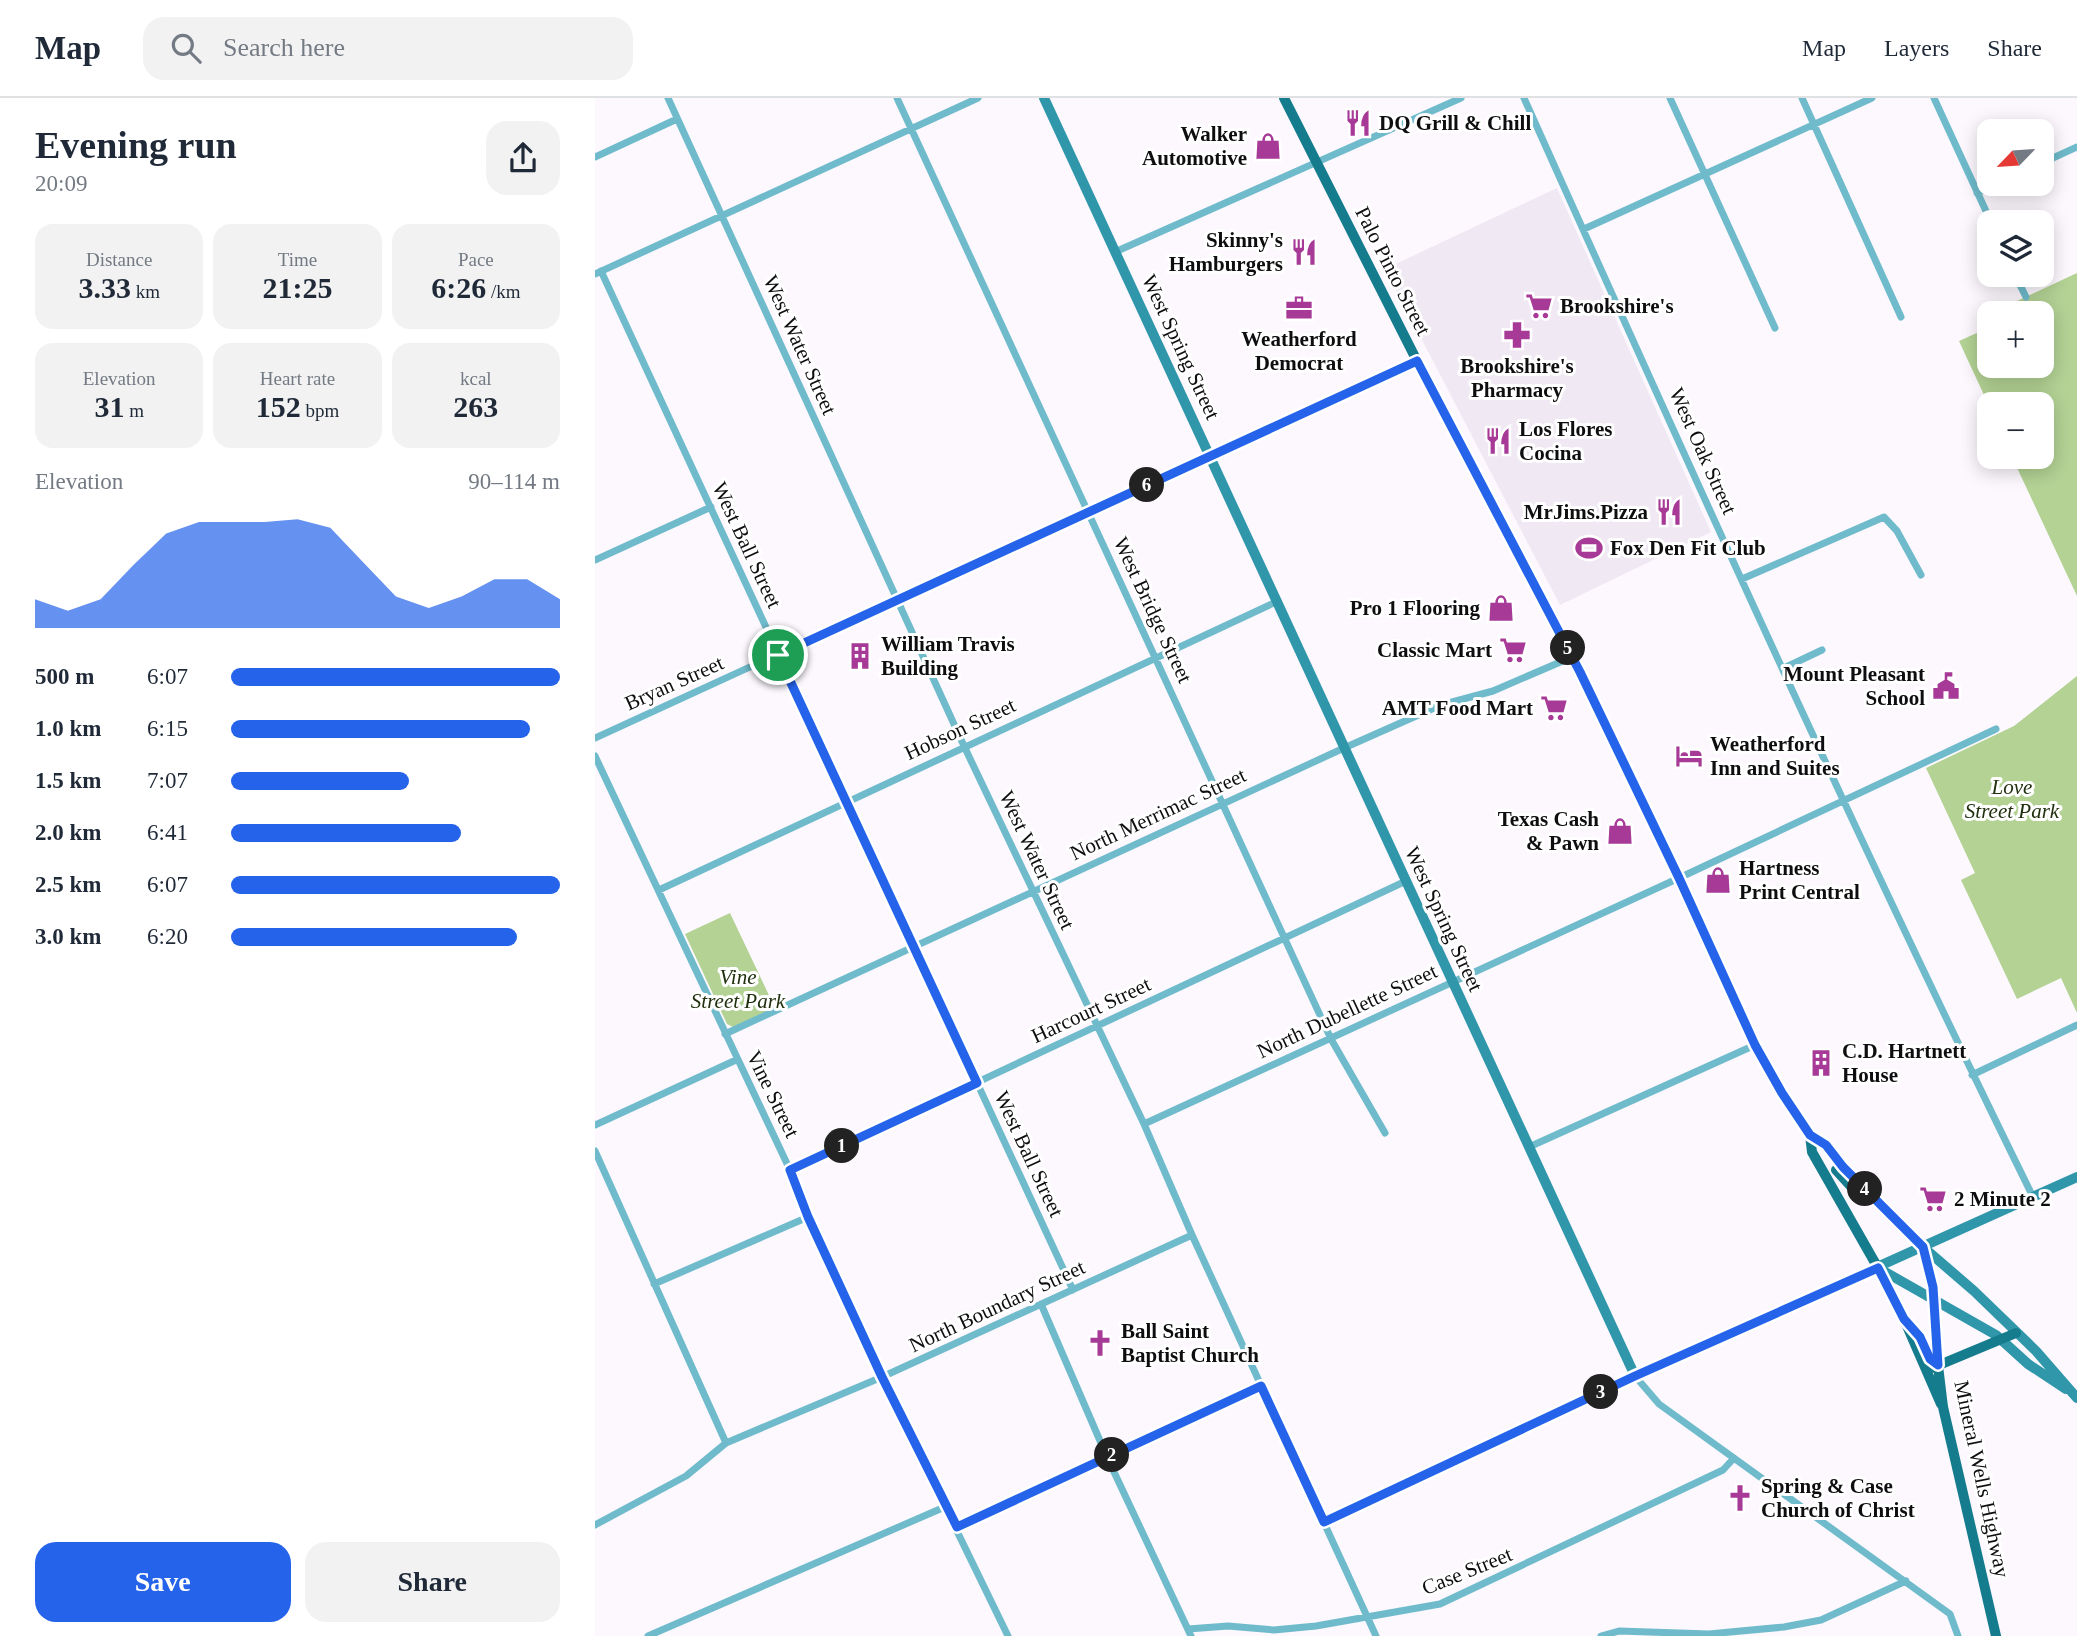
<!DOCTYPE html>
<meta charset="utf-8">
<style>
body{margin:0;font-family:Georgia,serif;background:#f2f2f3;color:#1f2937;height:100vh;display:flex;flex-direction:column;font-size:26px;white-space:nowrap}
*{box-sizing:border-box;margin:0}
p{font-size:23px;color:#747a83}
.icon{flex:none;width:38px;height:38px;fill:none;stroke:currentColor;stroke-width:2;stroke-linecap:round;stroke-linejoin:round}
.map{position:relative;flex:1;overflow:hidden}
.drawer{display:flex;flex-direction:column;background:#fff;width:595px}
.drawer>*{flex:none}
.needle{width:46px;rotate:245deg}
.controls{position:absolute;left:1382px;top:21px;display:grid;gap:14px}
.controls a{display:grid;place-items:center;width:77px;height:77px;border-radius:14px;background:#fff;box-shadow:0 4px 18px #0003;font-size:35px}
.pin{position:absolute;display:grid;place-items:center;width:60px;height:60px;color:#fff;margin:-30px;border:4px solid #fff;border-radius:50%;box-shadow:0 2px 7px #0007}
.km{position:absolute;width:35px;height:35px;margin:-18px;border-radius:50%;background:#222;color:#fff;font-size:19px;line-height:35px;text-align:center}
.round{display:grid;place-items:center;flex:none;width:74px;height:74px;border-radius:21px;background:#f2f2f3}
.head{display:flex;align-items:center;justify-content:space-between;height:119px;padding:0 35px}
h1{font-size:38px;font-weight:700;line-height:52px}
.figures{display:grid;grid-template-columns:repeat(3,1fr);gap:10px;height:119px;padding:7px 35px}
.figures div{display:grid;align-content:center;border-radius:18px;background:#f2f2f3;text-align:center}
.figures b{font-size:30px;font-weight:700}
.figures small{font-size:19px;font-weight:400}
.figures p{font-size:19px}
.chart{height:196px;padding:14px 35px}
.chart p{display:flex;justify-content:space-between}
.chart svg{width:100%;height:126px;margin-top:7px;fill:#2563eb;opacity:.7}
.button{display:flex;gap:14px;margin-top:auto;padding:14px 35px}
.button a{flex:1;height:80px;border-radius:21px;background:#2563eb;color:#fff;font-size:28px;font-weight:700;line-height:80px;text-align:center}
.button a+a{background:#f2f2f3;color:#1f2937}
ul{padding:0 35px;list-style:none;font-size:23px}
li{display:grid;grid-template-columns:112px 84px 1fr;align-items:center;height:52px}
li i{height:18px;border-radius:9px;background:#2563eb}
header{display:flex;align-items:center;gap:42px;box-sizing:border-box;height:98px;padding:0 35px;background:#fff;border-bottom:2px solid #e0e1e3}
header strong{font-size:33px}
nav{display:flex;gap:38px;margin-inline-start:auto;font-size:24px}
.search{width:490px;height:63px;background:#f2f2f3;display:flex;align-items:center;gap:18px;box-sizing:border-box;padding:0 24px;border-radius:21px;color:#747a83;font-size:26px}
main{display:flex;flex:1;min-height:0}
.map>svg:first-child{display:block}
</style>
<header>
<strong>Map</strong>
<div class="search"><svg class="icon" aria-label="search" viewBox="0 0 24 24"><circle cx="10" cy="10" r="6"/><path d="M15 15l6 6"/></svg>Search here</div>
<nav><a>Map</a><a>Layers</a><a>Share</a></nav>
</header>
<main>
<section class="drawer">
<div class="head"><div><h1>Evening run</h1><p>20:09</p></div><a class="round"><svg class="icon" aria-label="share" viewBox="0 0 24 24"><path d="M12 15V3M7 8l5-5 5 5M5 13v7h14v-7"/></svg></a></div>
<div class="figures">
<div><p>Distance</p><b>3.33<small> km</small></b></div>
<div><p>Time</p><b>21:25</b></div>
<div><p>Pace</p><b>6:26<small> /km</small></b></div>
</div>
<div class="figures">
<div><p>Elevation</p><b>31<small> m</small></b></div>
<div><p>Heart rate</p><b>152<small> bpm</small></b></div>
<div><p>kcal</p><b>263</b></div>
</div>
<div class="chart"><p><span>Elevation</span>90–114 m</p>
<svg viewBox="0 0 160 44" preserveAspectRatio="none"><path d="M0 44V34L10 38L20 34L30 22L40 11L50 7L60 7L70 7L80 6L90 9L100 21L110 33L120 37L130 33L140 27L150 27L160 34V44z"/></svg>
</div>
<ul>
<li><b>500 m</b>6:07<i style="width:100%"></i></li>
<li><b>1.0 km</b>6:15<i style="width:91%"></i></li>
<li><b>1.5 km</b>7:07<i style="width:54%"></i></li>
<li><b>2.0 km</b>6:41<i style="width:70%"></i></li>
<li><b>2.5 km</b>6:07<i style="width:100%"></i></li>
<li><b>3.0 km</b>6:20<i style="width:87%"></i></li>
</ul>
<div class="button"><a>Save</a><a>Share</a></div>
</section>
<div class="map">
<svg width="1482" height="1538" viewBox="0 0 1482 1538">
<rect width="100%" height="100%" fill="#fcf8fe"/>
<path fill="#f0e9f4" d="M962 90 1116 434 965 507 790 171Z"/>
<path fill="#b3d294" d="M1482 175V498L1417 359H1447V306H1395V310L1364 243 1395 229V268H1447V215H1426L1422 203Z
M1482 578V915L1466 880 1422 901 1366 782 1380 775 1331 670 1419 628Z
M135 815 180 910 138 929 132 926 90 836Z"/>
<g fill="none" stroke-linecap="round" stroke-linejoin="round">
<path stroke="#6fbbcb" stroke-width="7" d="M73 0 369 648 549 1026 597 1137 781 1538
M302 0 736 941 790 1035
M929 0C1094 368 1260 737 1438 1099
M1075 0 1180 230
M1207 0 1306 219
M1339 0 1396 124
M0 59 82 21
M1447 65 1482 49
M1382 95 1402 86
M989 131 1277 0
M520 154 866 0
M6 173 478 1192
M0 176 383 0
M1420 177 1431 199
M0 462 116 409
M1147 481 1289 419 1302 433 1326 477
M1189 570 1227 552
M0 640 822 263
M0 658 195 1072 213 1119 287 1279 413 1538
M64 792 683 503
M130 936 749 650 846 607 898 593 977 559
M1377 977 1482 927
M549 1026 1084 780 1401 631
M0 1027 141 962
M934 1049 1160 947
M0 1053 131 1345
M195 1072 811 783
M59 1186 213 1119
M446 1206 512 1359 596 1538
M1040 1278 1064 1306 1355 1516 1363 1538
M0 1427 91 1378 131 1345 287 1279 597 1137
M362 1429 666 1288
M593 1531 633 1528 679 1532 721 1528 845 1506 1128 1372 1139 1360
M53 1538 352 1408
M1006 1538 1024 1533 1114 1536 1189 1529 1226 1522 1311 1483"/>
<path stroke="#3097ab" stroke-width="10" d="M449 0 1040 1278
M1328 1149 1379 1193 1441 1253 1482 1300
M1283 1170 1401 1237 1433 1266 1471 1291
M729 1425 1040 1278 1482 1079"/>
<path stroke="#147c8d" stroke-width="10" d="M689 0 822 263 1004 611 1084 780 1160 947 1187 995 1215 1037 1231 1047 1248 1069 1328 1149 1338 1189 1341 1251 1348 1309 1401 1538
M1215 1037 1217 1054 1283 1170 1309 1221 1346 1306
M1241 1072 1260 1093 1274 1099
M1318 1231C1328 1242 1331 1258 1343 1267
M1337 1270 1421 1235"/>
</g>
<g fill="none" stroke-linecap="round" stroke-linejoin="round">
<defs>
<path id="route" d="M822 263 985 574 1084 780 1160 947 1187 995 1215 1037 1231 1047 1248 1069 1328 1149 1338 1189 1343 1267 1335 1261 1325 1239 1309 1221 1283 1170 1040 1278 729 1424 666 1288 362 1429 287 1279 213 1119 195 1072 382 985 183 557Z"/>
</defs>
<use href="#route" stroke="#fff" stroke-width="14"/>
<use href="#route" stroke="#2563eb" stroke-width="9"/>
</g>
<defs>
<symbol id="restaurant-bare" viewBox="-9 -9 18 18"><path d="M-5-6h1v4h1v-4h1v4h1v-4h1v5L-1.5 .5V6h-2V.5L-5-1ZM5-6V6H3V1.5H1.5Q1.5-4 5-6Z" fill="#a73997" stroke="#fff" stroke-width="2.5" paint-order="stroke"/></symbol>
<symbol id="shop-bare" viewBox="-9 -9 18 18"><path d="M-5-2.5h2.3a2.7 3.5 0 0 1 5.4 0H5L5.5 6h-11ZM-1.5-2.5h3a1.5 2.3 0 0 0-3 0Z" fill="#a73997" stroke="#fff" stroke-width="2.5" paint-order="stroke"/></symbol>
<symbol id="supermarket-bare" viewBox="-9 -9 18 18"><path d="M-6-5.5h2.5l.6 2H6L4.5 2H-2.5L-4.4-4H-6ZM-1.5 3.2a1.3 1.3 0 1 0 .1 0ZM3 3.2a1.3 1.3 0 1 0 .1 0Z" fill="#a73997" stroke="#fff" stroke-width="2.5" paint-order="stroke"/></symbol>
<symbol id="office-bare" viewBox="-9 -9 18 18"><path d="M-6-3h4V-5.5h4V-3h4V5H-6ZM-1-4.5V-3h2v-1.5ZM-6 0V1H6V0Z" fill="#a73997" stroke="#fff" stroke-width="2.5" paint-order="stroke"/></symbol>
<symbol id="pharmacy-bare" viewBox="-9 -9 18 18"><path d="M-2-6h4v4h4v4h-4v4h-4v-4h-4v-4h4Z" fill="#a73997" stroke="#fff" stroke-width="2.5" paint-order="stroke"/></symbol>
<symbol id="stadium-bare" viewBox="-9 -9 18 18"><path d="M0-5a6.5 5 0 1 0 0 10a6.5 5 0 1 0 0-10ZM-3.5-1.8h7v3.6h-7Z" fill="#a73997" stroke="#fff" stroke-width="2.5" paint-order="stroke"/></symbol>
<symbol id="building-bare" viewBox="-9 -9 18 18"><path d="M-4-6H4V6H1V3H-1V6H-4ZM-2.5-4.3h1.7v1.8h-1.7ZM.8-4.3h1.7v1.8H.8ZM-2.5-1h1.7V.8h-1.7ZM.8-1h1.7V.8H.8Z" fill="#a73997" stroke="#fff" stroke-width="2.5" paint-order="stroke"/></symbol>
<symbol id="civic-bare" viewBox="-9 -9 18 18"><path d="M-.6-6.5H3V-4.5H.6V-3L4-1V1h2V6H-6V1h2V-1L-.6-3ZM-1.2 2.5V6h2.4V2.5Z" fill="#a73997" stroke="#fff" stroke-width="2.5" paint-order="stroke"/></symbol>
<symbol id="hotel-bare" viewBox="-9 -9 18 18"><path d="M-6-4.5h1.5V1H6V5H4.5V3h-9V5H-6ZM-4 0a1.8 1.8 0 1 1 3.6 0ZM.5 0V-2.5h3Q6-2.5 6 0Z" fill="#a73997" stroke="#fff" stroke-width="2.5" paint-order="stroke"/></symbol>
<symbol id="church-bare" viewBox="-9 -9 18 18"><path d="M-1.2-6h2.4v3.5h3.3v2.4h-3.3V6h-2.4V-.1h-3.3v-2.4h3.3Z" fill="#a73997" stroke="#fff" stroke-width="2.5" paint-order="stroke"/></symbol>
</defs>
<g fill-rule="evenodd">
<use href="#restaurant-bare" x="744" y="6" width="38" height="38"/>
<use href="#shop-bare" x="654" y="29" width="38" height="38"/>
<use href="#restaurant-bare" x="690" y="135" width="38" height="38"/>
<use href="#supermarket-bare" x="925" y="189" width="38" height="38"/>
<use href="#office-bare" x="685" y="191" width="38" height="38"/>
<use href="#pharmacy-bare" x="903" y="218" width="38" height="38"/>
<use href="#restaurant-bare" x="884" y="324" width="38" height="38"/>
<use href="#restaurant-bare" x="1055" y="395" width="38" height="38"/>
<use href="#stadium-bare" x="975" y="431" width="38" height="38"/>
<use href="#shop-bare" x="887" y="491" width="38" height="38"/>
<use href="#supermarket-bare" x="899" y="533" width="38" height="38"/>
<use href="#building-bare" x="246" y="539" width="38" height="38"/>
<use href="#civic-bare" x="1332" y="569" width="38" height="38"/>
<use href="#supermarket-bare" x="940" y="591" width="38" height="38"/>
<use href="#hotel-bare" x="1075" y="639" width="38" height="38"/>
<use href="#shop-bare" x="1006" y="714" width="38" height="38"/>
<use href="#shop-bare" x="1104" y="763" width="38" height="38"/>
<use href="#building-bare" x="1207" y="946" width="38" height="38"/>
<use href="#supermarket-bare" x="1319" y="1082" width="38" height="38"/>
<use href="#church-bare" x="486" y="1226" width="38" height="38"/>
<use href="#church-bare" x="1126" y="1381" width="38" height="38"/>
</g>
<g text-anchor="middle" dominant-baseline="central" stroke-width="6" stroke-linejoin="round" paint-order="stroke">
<g font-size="21" font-weight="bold" fill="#0e0d0f" stroke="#fff" text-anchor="start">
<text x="784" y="25">DQ Grill &amp; Chill</text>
<text x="652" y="36" text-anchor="end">Walker<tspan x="652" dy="24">Automotive</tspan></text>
<text x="688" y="142" text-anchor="end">Skinny's<tspan x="688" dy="24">Hamburgers</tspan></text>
<text x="965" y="208">Brookshire's</text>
<text x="704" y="241" text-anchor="middle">Weatherford<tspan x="704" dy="24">Democrat</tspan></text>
<text x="922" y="268" text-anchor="middle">Brookshire's<tspan x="922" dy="24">Pharmacy</tspan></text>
<text x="924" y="331">Los Flores<tspan x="924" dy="24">Cocina</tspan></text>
<text x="1053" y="414" text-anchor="end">MrJims.Pizza</text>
<text x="1015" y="450">Fox Den Fit Club</text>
<text x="885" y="510" text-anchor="end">Pro 1 Flooring</text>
<text x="286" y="546">William Travis<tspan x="286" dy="24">Building</tspan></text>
<text x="897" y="552" text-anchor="end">Classic Mart</text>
<text x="1330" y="576" text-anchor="end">Mount Pleasant<tspan x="1330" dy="24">School</tspan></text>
<text x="938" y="610" text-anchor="end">AMT Food Mart</text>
<text x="1115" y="646">Weatherford<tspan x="1115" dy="24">Inn and Suites</tspan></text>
<text x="1004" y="721" text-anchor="end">Texas Cash<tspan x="1004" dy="24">&amp; Pawn</tspan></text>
<text x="1144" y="770">Hartness<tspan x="1144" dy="24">Print Central</tspan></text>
<text x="1247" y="953">C.D. Hartnett<tspan x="1247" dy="24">House</tspan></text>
<text x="1359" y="1101">2 Minute 2</text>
<text x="526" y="1233">Ball Saint<tspan x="526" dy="24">Baptist Church</tspan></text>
<text x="1166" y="1388">Spring &amp; Case<tspan x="1166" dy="24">Church of Christ</tspan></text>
</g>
<g font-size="21" fill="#0e0d0f" stroke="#fff">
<text transform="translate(798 173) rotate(63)">Palo Pinto Street</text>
<text transform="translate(205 247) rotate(66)">West Water Street</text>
<text transform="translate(586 249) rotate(65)">West Spring Street</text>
<text transform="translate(1108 353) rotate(66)">West Oak Street</text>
<text transform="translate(152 447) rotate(65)">West Ball Street</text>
<text transform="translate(558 512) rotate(65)">West Bridge Street</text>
<text transform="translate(79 585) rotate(-24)">Bryan Street</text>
<text transform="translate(365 631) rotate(-25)">Hobson Street</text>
<text transform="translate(563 716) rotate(-25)">North Merrimac Street</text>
<text transform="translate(442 762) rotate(65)">West Water Street</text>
<text transform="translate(849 821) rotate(65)">West Spring Street</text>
<text transform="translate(496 912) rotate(-25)">Harcourt Street</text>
<text transform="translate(752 913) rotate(-25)">North Dubellette Street</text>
<text transform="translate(178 996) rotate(64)">Vine Street</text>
<text transform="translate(434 1056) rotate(65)">West Ball Street</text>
<text transform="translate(402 1208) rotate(-25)">North Boundary Street</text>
<text transform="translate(1387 1381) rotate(78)">Mineral Wells Highway</text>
<text transform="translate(872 1473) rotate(-22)">Case Street</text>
</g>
<g font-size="21" font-style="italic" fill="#21300e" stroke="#fff">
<text x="1417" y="689">Love<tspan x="1417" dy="24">Street Park</tspan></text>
<text x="143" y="879">Vine<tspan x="143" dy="24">Street Park</tspan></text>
</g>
</g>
</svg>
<div class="controls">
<a><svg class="needle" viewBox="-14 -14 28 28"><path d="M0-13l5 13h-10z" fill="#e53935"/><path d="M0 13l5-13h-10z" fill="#747a83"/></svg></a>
<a><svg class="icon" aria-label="layers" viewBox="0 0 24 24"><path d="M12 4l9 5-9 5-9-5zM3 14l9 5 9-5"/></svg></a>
<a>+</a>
<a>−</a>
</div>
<div class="pin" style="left:183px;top:557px;background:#1e9e55"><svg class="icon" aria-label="arrive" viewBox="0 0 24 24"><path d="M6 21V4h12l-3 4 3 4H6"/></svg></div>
<b class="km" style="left:247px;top:1048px">1</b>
<b class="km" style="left:517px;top:1357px">2</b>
<b class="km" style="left:1006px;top:1294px">3</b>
<b class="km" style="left:1270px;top:1091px">4</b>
<b class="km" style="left:973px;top:550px">5</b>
<b class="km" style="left:552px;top:387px">6</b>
</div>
</main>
